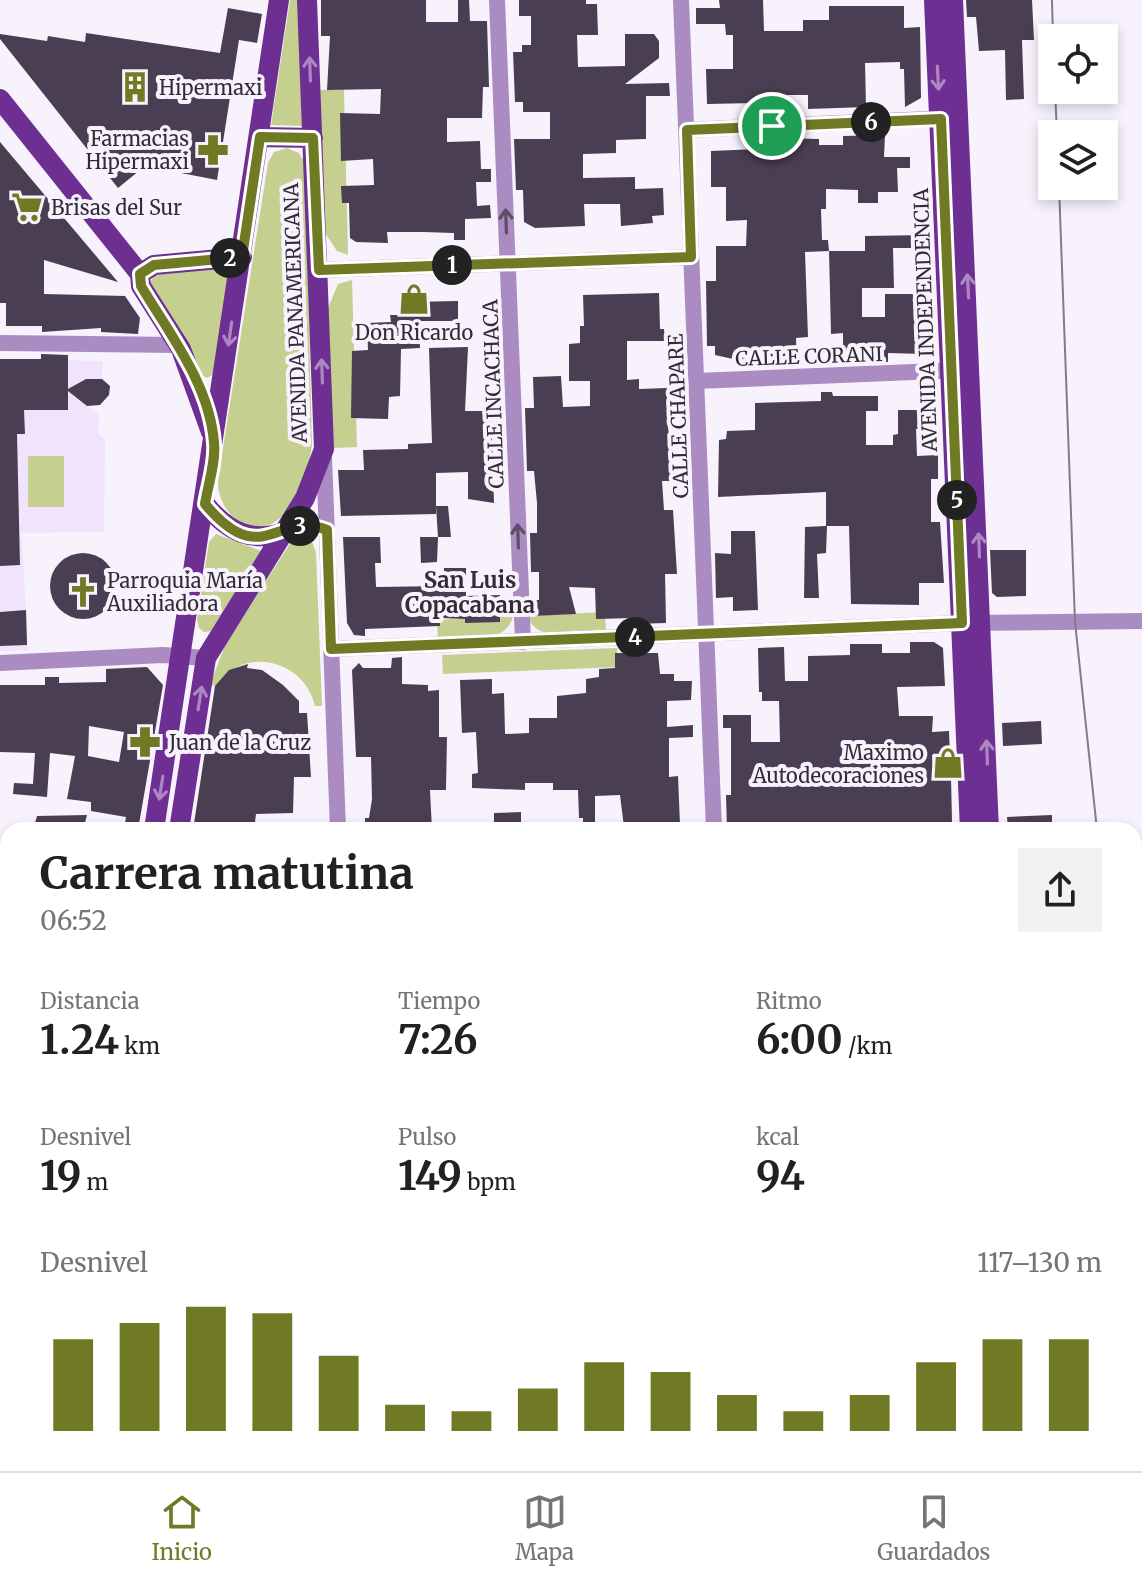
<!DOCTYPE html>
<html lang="es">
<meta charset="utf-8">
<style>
body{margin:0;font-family:Merriweather,serif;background:#f2f2f2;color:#202124;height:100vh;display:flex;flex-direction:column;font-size:30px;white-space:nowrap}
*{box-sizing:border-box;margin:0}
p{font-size:26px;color:#757577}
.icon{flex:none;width:44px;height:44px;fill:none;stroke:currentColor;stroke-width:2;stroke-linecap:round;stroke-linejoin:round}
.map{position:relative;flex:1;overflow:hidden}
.sheet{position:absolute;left:0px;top:822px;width:1142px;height:650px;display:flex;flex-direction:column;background:#fff;border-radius:24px 24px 0 0;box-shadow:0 4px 12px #0003}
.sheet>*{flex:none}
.tools{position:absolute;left:1038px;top:24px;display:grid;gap:16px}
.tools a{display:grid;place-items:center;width:80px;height:80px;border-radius:0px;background:#fff;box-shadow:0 4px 12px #0003;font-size:40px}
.pin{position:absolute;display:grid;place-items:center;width:68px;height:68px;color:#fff;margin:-34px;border:4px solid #fff;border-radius:50%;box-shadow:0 2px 8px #0007}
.km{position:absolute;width:40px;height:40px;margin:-20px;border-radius:50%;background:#222;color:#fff;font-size:22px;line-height:40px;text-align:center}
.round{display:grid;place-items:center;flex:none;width:84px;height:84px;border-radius:0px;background:#f2f2f2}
.summary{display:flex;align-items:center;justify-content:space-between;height:136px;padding:0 40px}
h1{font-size:44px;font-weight:700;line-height:60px}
.stats{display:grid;grid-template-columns:repeat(3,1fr);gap:12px;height:136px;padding:8px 40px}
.stats div{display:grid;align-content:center}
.stats b{font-size:40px;font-weight:700}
.stats small{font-size:22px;font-weight:400}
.stats p{font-size:22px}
.chart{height:224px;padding:16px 40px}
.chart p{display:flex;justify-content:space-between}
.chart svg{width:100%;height:144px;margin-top:8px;stroke:#707924;stroke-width:6}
.dock{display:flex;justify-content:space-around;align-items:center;height:112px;border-top:2px solid #e0e0e0;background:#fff;font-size:22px;color:#757577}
.dock a{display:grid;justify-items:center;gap:4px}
.dock .active{color:#707924}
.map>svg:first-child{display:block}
</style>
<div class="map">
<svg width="1142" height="1471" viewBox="0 0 1142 1471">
<rect width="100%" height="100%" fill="#f7f2fc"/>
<path fill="#f1e3fc" d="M0 359 103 361 102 379H86L75 385 74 395 99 415 98 433 105 440 104 532 19 533 22 539 28 650 0 651Z"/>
<path fill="#c5cf8f" d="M290 0H298L302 126 271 125Z
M344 89 348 255 337 251 325 233 319 90Z
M287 148 299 153 305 163 312 445C308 470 300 501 280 518 250 544 217 512 218 480L268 163 274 152Z
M219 267 228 278 214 374 207 378 199 373 149 286 154 275Z
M352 280 357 447 332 448 328 308 338 284Z
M28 456H64V507H28Z
M216 534 261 551 211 631 204 632 199 628 197 619 209 542Z
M300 537 312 541 316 553 322 706H315C305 660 243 644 217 686L210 685 225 645 291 542Z
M605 612 606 632C581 633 538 645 527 616Z
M513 616C507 646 462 638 438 639L437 620Z
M617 648 618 667 443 674 442 655Z
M1142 1173V1324L1134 1339V1174Z
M1134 1396 1142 1407V1471H1095L1093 1464H1134Z
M567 1464H719V1471H567Z"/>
<path fill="#4a3e52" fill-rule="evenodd" d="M321 0H426V22H458V0H469L470 21H487L489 87H483L482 118H447V142L480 141 481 169H491V182H476L477 206 490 205 491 218 465 219V240H454V233L423 232H387L388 243 356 242 350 238 349 203H342L341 186 374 185 373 159 341 161 340 113 380 114 381 89 327 90 330 36H321Z
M519 0H586V4H597L598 35H577L578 67 625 66V34H654L659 41V58L625 84 669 83 670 96H646V139L616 140V153L583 154V178L635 177V189L663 188 664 215 652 216 653 223 621 226 620 204H584L585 226 535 228 524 222 523 190H516L514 139H550V112H523V102H515L513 52H522V45H531V16H519Z
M719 0H763L764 31H803V20H829V6H904V28L920 27 921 98 905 107 904 69H900V62L865 63 866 107 808 109V95H779V112H755V103L707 104 706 69H733V35H726L725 24H696V8H720Z
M966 0H1032L1034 40H1022L1024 99 1006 100 1005 50 979 51 976 17H967Z
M228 8 262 14 257 43 239 40 217 180 145 166 118 188 0 39V34L47 41 48 36 85 42 86 33 220 53Z
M885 135 884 157H910V168H897L898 192H878V203H858V190L826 189V209H821L822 240H828L829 251 805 252 808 337 796 338 797 365H784V358L733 359 715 355V346H707L706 281H716V246H746L747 220 726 221V187H711V151L781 148V138L819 139V145H843V136Z
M0 142 118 282 44 260V294L125 296 140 318 138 334 101 332V328L42 332V326H6V303H0Z
M928 235V248H893L894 288H862V317H885V294H916V316H922L924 354 888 353V362L843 363V333L831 334 829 251H865V236Z
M659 293 660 329H664L665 341H627V380L639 379V389L667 388V420L673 465H683L684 481H662L664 510H673L677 574H665L666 623 634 624V618L596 619 595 588 569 587 576 614 533 616 532 600H539V572H531L530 533H537V503L534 471H527L525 408H534L533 377 561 376 563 407 590 406V381H569V344L580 343V326H584L583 295Z
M458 301V321H419L420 348 401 349 400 396 389 397 388 419 351 418 352 351 368 350 367 323 391 322 390 315H410V302Z
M468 347 465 411H491L494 503 468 499V472L436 473V514L341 516 338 470H364L363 450 408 449V444L432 443 429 348Z
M41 354 68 355V389L86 379H102L110 386 109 395 100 405 87 406 68 391V410H24L25 434H17L20 565 0 566V359H41Z
M821 392H832L833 396H878V411H866V445H893V435L898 434V410H924V429H916L917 456 938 455V479H931V522H940L944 583H919V605L851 604 849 526H827L826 553 817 554 819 598H804L805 527 826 526V492L718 497 719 440 726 439 727 431 755 430V403L821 401Z
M436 506H448L451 537H438Z
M731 531H755L758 610 733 611V597L716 598 715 553 731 554Z
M343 537H380L381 563H375L376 587 444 586V568H466V596L500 595V622L465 623V619L440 618V626L365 629V636L354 635 347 623Z
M420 537H438L437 562 421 563Z
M990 550H1026V596L997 597 992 593Z
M50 586a33 33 0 1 1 66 0a33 33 0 1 1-66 0Z
M26 610 27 645 0 646V612Z
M910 642H934L943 648 945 686 897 687 899 716H933L932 732 949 731 950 755H932L934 778 951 777 952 822H938V830H840L841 822H817V830H727L726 795H731V728H723V715H751V742H780L779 701H762V692H759L758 648 784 647 785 681H808V656L850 655V644H882V653H910Z
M615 653H658L660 674H674V681H692L691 700 667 701V727L693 725V737L669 738V777L678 776 680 825 624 827 620 795 595 796V830H583V818H579L578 790H553V783H525V790L472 788V774L478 773 476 732 462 733 460 680 492 679V694L504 693 505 734 529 733V718H557V696L586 693V679L599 677V669L615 668Z
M402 657V684L428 685V691L439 690V737H447L446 790H430L432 830H365V818H369L372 799 371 757H356L352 670 359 663 363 668H391L392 658Z
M248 664 247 668 262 670 283 685 299 701V713H307L311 777H294L293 813 256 814 254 830H193L215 686 229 670Z
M147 667 163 685 138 830H124L126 817 91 811V802L67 799 75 756 50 753 47 797 13 794 14 783 33 784 35 753 0 752V685H45V677H59V683L106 682V669ZM89 726 124 732 119 762 88 756Z
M1041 721 1042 744 1003 746 1002 723Z
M521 812V830H494V813Z
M87 815 83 830H33L37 816Z
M1052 815V830H1008L1007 817Z"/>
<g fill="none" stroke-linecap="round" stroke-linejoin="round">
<path stroke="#ab8cc2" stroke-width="16" d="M497 0 523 642
M681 0 714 830
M687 130 951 118
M319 270 691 257
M0 343 179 345
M696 381 962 370
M324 456 338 830
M287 531 304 524 327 530
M331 649 962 623 1142 621
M0 663 163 655 206 658
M0 882 8 881
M0 1109H8
M0 1347H8
M159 1464 160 1471
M361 1464 362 1471
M562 1464 563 1471
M728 1464V1471"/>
<path stroke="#6e2f93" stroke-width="20" d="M934 0 970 830
M953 0 989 830
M0 99 140 274 141 286 181 349 211 432
M260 137 313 138
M140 274 154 265 242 257
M205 504C228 532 252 544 287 531
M154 830 279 0
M179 830 206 658 305 498 324 449 307 0
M1134 1355 1142 1345
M1134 1384 1142 1391
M1063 1464 1065 1471
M1082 1464 1084 1471
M47 1471 48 1464
M67 1471 69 1464"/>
<path stroke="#817c86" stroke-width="2" d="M1052 0 1053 38
M1055 90 1057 134
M1059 186 1075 622 1097 830
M1125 1464V1471"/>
</g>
<defs><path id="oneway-shaft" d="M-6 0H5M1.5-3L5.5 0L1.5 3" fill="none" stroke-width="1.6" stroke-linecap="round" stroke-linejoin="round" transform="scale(2)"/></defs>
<g stroke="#ac87c2">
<use href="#oneway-shaft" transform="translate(310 69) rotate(-92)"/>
<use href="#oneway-shaft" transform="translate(938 78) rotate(87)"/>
<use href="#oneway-shaft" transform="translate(968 286) rotate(-93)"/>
<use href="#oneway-shaft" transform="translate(230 334) rotate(98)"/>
<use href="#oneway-shaft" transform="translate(322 371) rotate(-92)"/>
<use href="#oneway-shaft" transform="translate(979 545) rotate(-92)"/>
<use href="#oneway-shaft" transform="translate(200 698) rotate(-81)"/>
<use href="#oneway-shaft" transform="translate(987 752) rotate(-92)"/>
<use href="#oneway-shaft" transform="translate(161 788) rotate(99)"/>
</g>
<g stroke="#5c4e67">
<use href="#oneway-shaft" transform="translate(506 221) rotate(-92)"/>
<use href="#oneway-shaft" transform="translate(518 536) rotate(-92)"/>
</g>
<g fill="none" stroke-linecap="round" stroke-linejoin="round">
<defs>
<path id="route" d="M941 119 962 623 331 649 327 530C277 510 262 572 205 504 208 485 216 462 214 443 210 385 169 333 141 286L140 274 154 265 242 257 260 137 313 138 319 270 691 257 687 130Z"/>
</defs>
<use href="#route" stroke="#fff" stroke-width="16"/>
<use href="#route" stroke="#707924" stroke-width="10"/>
</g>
<defs>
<symbol id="building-bare" viewBox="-9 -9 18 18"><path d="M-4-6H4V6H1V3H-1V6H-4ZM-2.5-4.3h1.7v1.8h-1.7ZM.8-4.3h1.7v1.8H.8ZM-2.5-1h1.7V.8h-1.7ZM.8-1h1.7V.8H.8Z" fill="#707924" stroke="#f7f2fc" stroke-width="2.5" paint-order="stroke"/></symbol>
<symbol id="pharmacy-bare" viewBox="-9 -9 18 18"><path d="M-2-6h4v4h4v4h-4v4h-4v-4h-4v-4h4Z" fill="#707924" stroke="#f7f2fc" stroke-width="2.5" paint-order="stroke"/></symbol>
<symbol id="supermarket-bare" viewBox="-9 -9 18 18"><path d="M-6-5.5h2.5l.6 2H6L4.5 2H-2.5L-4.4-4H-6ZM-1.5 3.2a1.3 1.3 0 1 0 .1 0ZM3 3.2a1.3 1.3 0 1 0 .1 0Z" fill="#707924" stroke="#f7f2fc" stroke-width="2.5" paint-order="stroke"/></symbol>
<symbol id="shop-bare" viewBox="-9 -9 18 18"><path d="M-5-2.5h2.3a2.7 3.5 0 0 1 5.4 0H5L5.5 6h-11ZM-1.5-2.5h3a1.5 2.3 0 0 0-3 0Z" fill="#707924" stroke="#f7f2fc" stroke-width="2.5" paint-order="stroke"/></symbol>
<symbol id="church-bare" viewBox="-9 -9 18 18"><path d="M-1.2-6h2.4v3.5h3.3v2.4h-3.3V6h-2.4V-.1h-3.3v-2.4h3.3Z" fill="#707924" stroke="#f7f2fc" stroke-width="2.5" paint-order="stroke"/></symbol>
</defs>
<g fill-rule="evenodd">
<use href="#building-bare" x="113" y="65" width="44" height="44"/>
<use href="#pharmacy-bare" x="191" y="128" width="44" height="44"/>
<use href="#supermarket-bare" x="5" y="185" width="44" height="44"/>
<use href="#shop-bare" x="392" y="277" width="44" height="44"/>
<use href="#church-bare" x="61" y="570" width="44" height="44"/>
<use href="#pharmacy-bare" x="123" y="720" width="44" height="44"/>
<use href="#shop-bare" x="926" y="741" width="44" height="44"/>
</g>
<g text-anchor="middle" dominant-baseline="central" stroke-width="8" stroke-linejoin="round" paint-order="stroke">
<g font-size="20" fill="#312c36" stroke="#f7f2fc" text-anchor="start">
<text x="159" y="87">Hipermaxi</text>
<text x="189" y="138" text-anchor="end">Farmacias<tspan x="189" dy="23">Hipermaxi</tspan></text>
<text x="51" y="207">Brisas del Sur</text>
<text x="414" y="332" text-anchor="middle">Don Ricardo</text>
<text x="107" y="580">Parroquia María<tspan x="107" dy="23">Auxiliadora</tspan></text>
<text x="169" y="742">Juan de la Cruz</text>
<text x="924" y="752" text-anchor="end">Maximo<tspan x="924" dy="23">Autodecoraciones</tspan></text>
</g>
<g font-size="20" fill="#312c36" stroke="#f7f2fc">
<text transform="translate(295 313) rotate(-92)">AVENIDA PANAMERICANA</text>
<text transform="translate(925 320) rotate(-92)">AVENIDA INDEPENDENCIA</text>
<text transform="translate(809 356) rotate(-2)">CALLE CORANI</text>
<text transform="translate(493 394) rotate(-92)">CALLE INCACHACA</text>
<text transform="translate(678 416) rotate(-92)">CALLE CHAPARE</text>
</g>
<g font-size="22" font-weight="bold" fill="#312c36" stroke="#f7f2fc">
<text x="470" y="580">San Luis<tspan x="470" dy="25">Copacabana</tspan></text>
</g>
</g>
</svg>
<div class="tools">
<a><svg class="icon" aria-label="locate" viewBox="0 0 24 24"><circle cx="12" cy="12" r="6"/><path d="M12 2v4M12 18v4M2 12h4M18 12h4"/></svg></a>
<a><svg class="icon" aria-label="layers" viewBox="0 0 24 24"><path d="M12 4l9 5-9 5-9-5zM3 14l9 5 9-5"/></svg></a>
</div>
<div class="pin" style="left:772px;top:126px;background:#1e9e55"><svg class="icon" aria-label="arrive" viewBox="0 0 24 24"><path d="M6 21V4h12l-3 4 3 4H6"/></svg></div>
<b class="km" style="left:452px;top:265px">1</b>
<b class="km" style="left:230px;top:258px">2</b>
<b class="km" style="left:300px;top:526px">3</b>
<b class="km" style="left:635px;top:637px">4</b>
<b class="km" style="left:957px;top:500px">5</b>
<b class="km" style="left:871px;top:122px">6</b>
<section class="sheet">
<div class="summary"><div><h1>Carrera matutina</h1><p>06:52</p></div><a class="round"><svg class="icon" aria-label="share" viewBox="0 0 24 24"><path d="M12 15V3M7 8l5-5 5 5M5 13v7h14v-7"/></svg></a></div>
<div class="stats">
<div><p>Distancia</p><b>1.24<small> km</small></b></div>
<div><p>Tiempo</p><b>7:26</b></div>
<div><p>Ritmo</p><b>6:00<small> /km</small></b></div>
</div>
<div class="stats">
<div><p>Desnivel</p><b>19<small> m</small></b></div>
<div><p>Pulso</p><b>149<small> bpm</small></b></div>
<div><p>kcal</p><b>94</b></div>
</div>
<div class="chart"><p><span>Desnivel</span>117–130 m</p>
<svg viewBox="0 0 160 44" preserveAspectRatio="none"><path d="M5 44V16M15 44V11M25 44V6M35 44V8M45 44V21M55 44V36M65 44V38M75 44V31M85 44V23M95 44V26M105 44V33M115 44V38M125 44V33M135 44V23M145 44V16M155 44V16"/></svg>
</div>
</section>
</div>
<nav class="dock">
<a class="active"><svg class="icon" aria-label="home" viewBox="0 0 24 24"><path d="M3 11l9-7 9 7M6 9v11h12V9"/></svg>Inicio</a>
<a><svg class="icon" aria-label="map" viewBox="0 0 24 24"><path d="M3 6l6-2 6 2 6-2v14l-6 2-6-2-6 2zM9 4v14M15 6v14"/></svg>Mapa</a>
<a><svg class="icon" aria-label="saved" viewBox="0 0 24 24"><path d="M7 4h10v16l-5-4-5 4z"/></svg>Guardados</a>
</nav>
